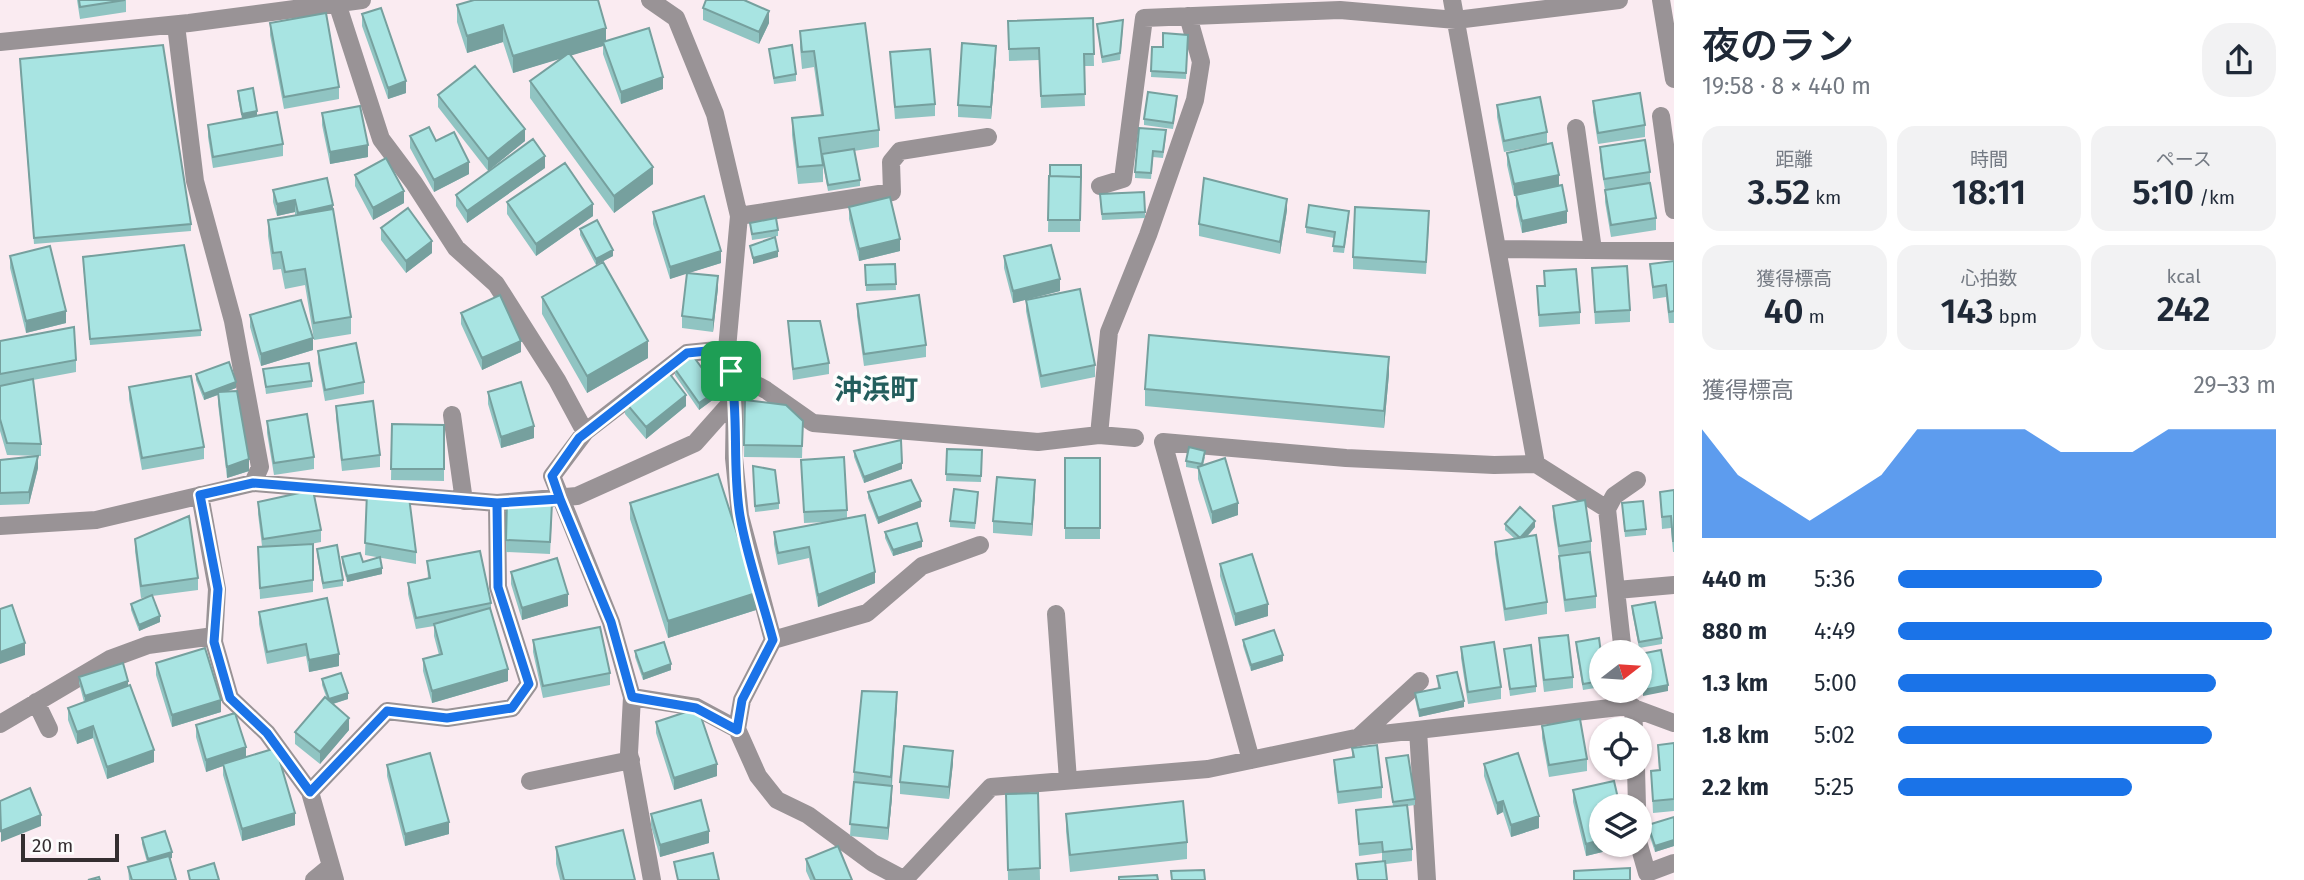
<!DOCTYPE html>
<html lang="ja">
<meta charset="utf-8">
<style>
body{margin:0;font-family:"Fira Sans","Noto Sans JP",sans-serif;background:#f2f2f3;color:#1f2937;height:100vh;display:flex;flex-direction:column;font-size:26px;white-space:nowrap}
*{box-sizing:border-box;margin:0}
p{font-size:23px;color:#747a83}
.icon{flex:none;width:38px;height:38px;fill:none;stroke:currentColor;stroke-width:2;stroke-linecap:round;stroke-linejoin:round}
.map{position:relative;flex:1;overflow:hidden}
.sheet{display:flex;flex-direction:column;background:#fff;width:630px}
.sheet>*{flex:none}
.needle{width:46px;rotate:73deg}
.tools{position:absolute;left:1589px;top:640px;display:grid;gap:14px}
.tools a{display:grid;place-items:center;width:63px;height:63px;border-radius:50%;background:#fff;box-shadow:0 2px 5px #0004;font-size:35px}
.scale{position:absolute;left:21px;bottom:18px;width:98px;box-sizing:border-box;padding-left:7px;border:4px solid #342e30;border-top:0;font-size:19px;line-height:24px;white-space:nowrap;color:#342e30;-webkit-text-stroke:5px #fdfdfd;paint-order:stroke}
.pin{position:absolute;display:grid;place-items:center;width:60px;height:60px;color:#fff;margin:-30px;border-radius:14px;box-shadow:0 4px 10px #0006}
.round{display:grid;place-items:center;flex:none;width:74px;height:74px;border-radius:28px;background:#f2f2f3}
.overview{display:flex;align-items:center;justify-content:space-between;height:119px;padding:0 28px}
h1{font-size:38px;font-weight:600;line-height:52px}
.figures{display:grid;grid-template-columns:repeat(3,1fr);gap:10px;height:119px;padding:7px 28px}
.figures div{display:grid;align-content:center;border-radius:18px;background:#f2f2f3;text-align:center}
.figures b{font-size:35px;font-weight:600}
.figures small{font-size:19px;font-weight:400}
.figures p{font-size:19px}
.chart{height:196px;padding:14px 28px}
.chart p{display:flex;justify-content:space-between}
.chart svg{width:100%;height:126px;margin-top:7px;fill:#1a73e8;opacity:.7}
ul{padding:0 28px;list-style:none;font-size:23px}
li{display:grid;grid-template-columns:112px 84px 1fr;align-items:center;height:52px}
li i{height:18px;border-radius:9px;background:#1a73e8}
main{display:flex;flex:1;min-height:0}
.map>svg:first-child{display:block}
</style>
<main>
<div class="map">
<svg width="1674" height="880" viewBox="0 0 1674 880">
<rect width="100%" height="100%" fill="#faebf1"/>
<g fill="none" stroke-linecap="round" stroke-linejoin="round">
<path stroke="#999396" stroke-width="18" d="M1452 0 1536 464 1607 509 1623 653
M1661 0 1674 79
M337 3 381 139 414 183 456 248 496 284 557 380 585 432
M176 25 195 181 233 321 260 467 253 483
M0 42 189 23 362 0
M1661 116 1674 210
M1576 128 1593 250
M1100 186 1123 179 1144 18 1340 10 1456 20 1619 0
M739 216 892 192 891 162 900 151 988 137
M1497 249 1674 251
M731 371 766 390 813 423 1038 442 1099 435 1135 438
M735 398 734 458 740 516 773 640 742 700 737 729 758 776 777 800 808 815 873 863 905 880
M452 415 464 501
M1099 435 1109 332 1148 235 1195 100 1201 62 1188 16
M200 495 217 589 214 642 230 698 267 733 310 792 335 880
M1607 509 1614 496 1637 480
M0 526 96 520 253 483 497 503 577 496 695 443 735 398 727 349 739 216 715 114 676 18 650 0
M1617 590 1674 585
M1056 614 1068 780
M773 640 867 613 922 566 980 545
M1627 691 1628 706 1674 723
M632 697 696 707 737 729
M36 702 49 729
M1633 707 1634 730
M0 724 110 659 148 645 214 636
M1418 730 1427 880
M1359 737 1420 681
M1251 760 1163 442 1346 458 1494 465 1536 464
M1636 768 1637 807
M530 781 631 760
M310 792 387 711 447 718 512 708 529 684 498 587 497 503
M1639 845 1647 873 1674 863
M314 880 331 866
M652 880 629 753 632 697 611 622 552 476 585 432 687 353 727 349
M904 880 991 787 1208 769 1365 736 1628 706"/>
</g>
<path fill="#90c4c2" d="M77 0H126V12L80 19Z
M457 5 606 41 663 89 621 104 603 54V46L571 55 653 184 614 213 530 98V81L561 58 513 73 503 42 467 53 457 22Z
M703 8 769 23 759 44 703 20Z
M362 14 406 93 388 99 362 26Z
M1093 18 1094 66H1084L1085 106 1041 108 1039 60 1009 61 1008 21Z
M270 23 339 87V99L284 109 270 35Z
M1097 24 1123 27 1120 60 1102 63Z
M800 31 879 130V147L854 151 860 180V186L828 191 823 165V182L798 184 792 135V118L821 115 814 67 802 69 800 48Z
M1188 35 1186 79 1151 77 1152 47H1163Z
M769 49 796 74V81L774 84Z
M890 52 935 104V116L895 119Z
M996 58 991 119 958 117V105Z
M20 65 191 224V231L34 244Z
M238 91 257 116 283 144V156L213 168 208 137V125L242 119 238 98Z
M438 95 525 141 488 171 438 107Z
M1593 101 1645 125V137L1598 144 1593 112Z
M1177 102 1173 129 1144 125V119Z
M1497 105 1547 132V144L1559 186 1567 223 1522 233 1516 206V196H1514L1507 165V153L1537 146 1504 152 1497 117Z
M322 113 368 157 330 164 322 125Z
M410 136 436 141 469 174 434 192 410 148Z
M1166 136 1163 158 1153 157 1151 179 1135 178V172Z
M1600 147 1650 172V183L1656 218V230L1611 237 1605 202V190L1600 159Z
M1081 165 1080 232H1048L1049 176Z
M545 168 467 223 456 206V195Z
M355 175 404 203 373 220 355 186Z
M273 190 333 209 351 317V334L314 340 305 285 285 289 281 269 273 270 268 236V220L295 215V212L277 216 273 202Z
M1100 200 1145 212V218L1102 220Z
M507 202 593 216 536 256 507 214Z
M849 207 900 251 859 261 849 219Z
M1287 210 1280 254 1199 236V224Z
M653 212 721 263 688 273 718 288 713 332 682 328V316L687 273 670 279 653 224Z
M1349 217 1344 253 1333 252 1334 238 1306 233V227Z
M750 223 778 230V236L752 240Z
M1429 223 1426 274 1353 269V257Z
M381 228 432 253 406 273 381 240Z
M580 229 613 256 596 265 580 235Z
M10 256 66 323 26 333 10 268Z
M1004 256 1060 291 1013 303 1004 268Z
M1674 261V323H1669L1666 297 1653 299 1650 264Z
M83 263 201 330V336L90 345Z
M895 264 896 290 866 291 865 265Z
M1592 268 1630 310V322L1595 324Z
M1544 271 1580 312V324L1539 327 1537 286H1544Z
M542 297 648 358 587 393 542 314Z
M1026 300 1095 365V377L1041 388 1026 311Z
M857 304 926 345V357L864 366 857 316Z
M461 313 521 352 482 370 461 324Z
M250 315 313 350 261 366 250 327Z
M788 321 829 363V374L793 380Z
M0 341 76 360V372L33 380 41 444V456L7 455 0 431Z
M318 351 364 382V394L325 401 318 363Z
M263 369 312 381V387L266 394Z
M675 369 718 396 699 410 675 375Z
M196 374 236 388 228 391 249 471 227 478 218 404V395L204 400 196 380Z
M1389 374 1384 428 1145 406V389Z
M129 387 204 447V459L142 470 129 399Z
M488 392 534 438 501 448 488 404Z
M745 400 803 421 802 458 744 457Z
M625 402 686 406 646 439 625 414Z
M336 406 380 455V467L342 471 336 418Z
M267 421 314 457V469L274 475 267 433Z
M392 424 444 425V481L391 480Z
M947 449 982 450 981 482 946 481Z
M854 451 902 469 864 483 854 457Z
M1205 457 1203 466 1238 515 1212 524 1198 479V469L1186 467V461Z
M1065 458H1100V539H1065Z
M0 460 38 468 29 504 0 505Z
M801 460 847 510V519L875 583 818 607 809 558 778 565 774 544V532L827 522 804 523Z
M753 466 779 503V509L755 512Z
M1674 490V552H1673L1671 528 1662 529 1660 492Z
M367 492 416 552V564L365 555Z
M868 492 921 507 878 524 868 498Z
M1035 492 1032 536 993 533V521Z
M978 498 975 529 950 527V521Z
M258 502 321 530V542L305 545 313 544V592L260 599 258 547 262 546 258 514Z
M630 503 756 610 668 638 630 519Z
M1622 503 1646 529V535L1625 537Z
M1553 506 1591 541V552H1590L1596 596V608L1565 612 1559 567V556L1553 517Z
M552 515 550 554 506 552V540Z
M1505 524 1535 527 1527 537 1547 602V614L1505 621 1495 554V542L1515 539 1505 530Z
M885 532 922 547 893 556 885 538Z
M135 539 198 578V590L152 596 160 622 139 631 131 610V604L149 597 141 598 135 551Z
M317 549 343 580V586L323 589 317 555Z
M342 557 363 562 382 574 347 582 342 563Z
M427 561 491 603V610L508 681 432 703 423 671V659L439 655 434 636V626L416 629 408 594V583L428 579Z
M1220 564 1268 616 1235 626 1220 576Z
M511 572 568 606 522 620 511 584Z
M1632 606 1662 638V644L1639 648 1632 612Z
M259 612 339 666 309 672 306 656 267 664 259 624Z
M1539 638 1573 677V688L1544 692 1539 650Z
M533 640 610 673V685L543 698 533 652Z
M1243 640 1283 661 1251 671 1243 646Z
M1576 642 1601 653V687L1583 690 1576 648Z
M1461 647 1501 687V699L1468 704 1461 658Z
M1504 649 1536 686V692L1510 696Z
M635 651 671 670 643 680 635 657Z
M156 663 221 712 172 727 156 675Z
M1437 676 1464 707 1419 717 1415 699V693L1438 688Z
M79 677 128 686 154 762 107 779 93 738 77 744 68 720V708L84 702 79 683Z
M322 679 348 699 333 704 349 730 320 764 295 744V732L327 699 322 685Z
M897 704 892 786V797L888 840 850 836 854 772Z
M656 722 717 776 674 790 656 733Z
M196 725 246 757 295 825 242 841 223 775V766L206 772 196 737Z
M1542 726 1587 759V771L1549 777 1542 738Z
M1674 743V811L1653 813 1651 771H1659L1658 745Z
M1352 748 1382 787V798L1338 804 1334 771V760L1352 758Z
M1386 758 1415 799V805L1408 806 1412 849V861L1386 864 1387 880H1357L1356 864 1382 861V853L1359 856 1356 810 1393 806Z
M953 763 949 799 900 794V782Z
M1484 764 1539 828 1511 837 1503 812 1497 815 1484 776Z
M387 765 449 834 405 846 387 776Z
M1573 790 1627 845V846L1586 856 1573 802Z
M1038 793 1040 880H1008L1006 794Z
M651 814 709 843 660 857 651 826Z
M1066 814 1187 842V859L1070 872 1066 831Z
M1674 817V846L1655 852 1648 831V825Z
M142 838 172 858H170L176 880H129L128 867 147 862 142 844Z
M556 847 635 880H560L556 864Z
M806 859 852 880H810L806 871Z"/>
<path fill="#76a09e" d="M769 11V23L759 44V32Z
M503 25V42L467 53V36Z
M606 28V45L603 42V46L513 73V56Z
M996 46V58L991 119V107Z
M663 77V89L621 104V92Z
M406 81V93L388 99V88Z
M257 111V117L242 120V114Z
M525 129V141L488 171V159Z
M368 145V157L330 164V152Z
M545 156V168L467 223V211Z
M469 162V174L434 192V180Z
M653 167V184L614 213V196Z
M1559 175V186L1514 196V184Z
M404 191V203L373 220V208Z
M1287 199V210L1280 254V242Z
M295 200V212L277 216V204Z
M593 204V216L536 256V244Z
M333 205V217L298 224V213Z
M1567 211V223L1522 233V221Z
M900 239V251L859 261V249Z
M432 241V253L406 273V261Z
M613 250V256L596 265V259Z
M721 251V263L670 279V267Z
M778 251V257L753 264V258Z
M718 276V288L713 332V320Z
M1060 279V291L1013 303V291Z
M66 311V323L26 333V321Z
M313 338V350L261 366V354Z
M521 341V352L482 370V358Z
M648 341V358L587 393V376Z
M1389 357V374L1384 428V411Z
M236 382V388L204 400V394Z
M718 390V396L699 410V403Z
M686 395V406L646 439V427Z
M534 426V438L501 448V437Z
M38 456V468L29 504V492Z
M249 459V471L227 478V467Z
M902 463V469L864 483V477Z
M1035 480V492L1032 536V524Z
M921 501V507L878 524V518Z
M1238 503V515L1212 524V512Z
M1535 521V527L1520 544V538Z
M922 541V547L893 556V550Z
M382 568V574L347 582V576Z
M875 572V583L818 607V595Z
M756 593V610L668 638V621Z
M568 594V606L522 620V608Z
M1268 604V616L1235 626V614Z
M160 616V622L139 631V625Z
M25 643V655L0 664V652Z
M339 654V666L309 672V660Z
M1283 655V661L1251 671V665Z
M671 664V670L643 680V674Z
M508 669V681L432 703V691Z
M128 681V688L85 702V696Z
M1668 685V691L1643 696V690Z
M897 692V704L891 789V777Z
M348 693V699L329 705V699Z
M221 700V712L172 727V715Z
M1464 701V707L1419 717V710Z
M349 718V730L320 764V752Z
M93 726V738L77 744V732Z
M246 747V759L223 764V766L206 772V760Z
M154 750V762L107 779V767Z
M953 751V763L949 799V787Z
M717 764V776L674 790V778Z
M892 786V797L888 840V828Z
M1503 801V812L1497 815V803Z
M295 813V825L242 841V829Z
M41 815V826L1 842V831Z
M1539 816V828L1511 837V825Z
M449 822V834L405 846V834Z
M709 831V843L660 857V845Z
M1601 840V845L1627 846 1586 856V844Z
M1674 840V846L1655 852V846Z
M172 852V858L148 865V859Z"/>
<path fill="#a8e4e2" stroke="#76a09e" stroke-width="2" d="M79 0H125L80 7Z
M474 0H598L606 28 513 56 503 25 467 36 457 5Z
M706 0H744L769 11 759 32 703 8Z
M381 8 406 81 388 88 362 14Z
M326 13 339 87 284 97 270 23Z
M1093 18 1094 54H1084L1085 94 1041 96 1039 48 1009 49 1008 21Z
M1123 20 1120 53 1102 57 1097 24Z
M865 23 879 130 819 138 823 165 798 167 792 118 823 115 814 51 802 52 800 31Z
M649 28 663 77 621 92 603 42Z
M1163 33 1188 35 1186 73 1151 71 1152 47H1163Z
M962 43 996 46 991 107 958 105Z
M163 45 191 224 34 238 20 59Z
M792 45 796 74 774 78 769 49Z
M930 49 935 104 895 107 890 52Z
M569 53 653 167 614 196 530 81Z
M475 66 525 129 488 159 438 95Z
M253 88 257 111 242 114 238 91Z
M1148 92 1177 96 1173 123 1144 119Z
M1640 93 1645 125 1598 133 1593 101Z
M1540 97 1547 132 1504 141 1497 105Z
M360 106 368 145 330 152 322 113Z
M277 112 283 144 213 157 208 125Z
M429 127 436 141 454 132 469 162 434 180 410 136Z
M1139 128 1166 130 1163 152 1153 151 1151 173 1135 172Z
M533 139 545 156 467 211 456 195Z
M1645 140 1650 172 1604 179 1600 147Z
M1552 143 1559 175 1514 184 1507 153Z
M854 149 860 180 828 185 822 154Z
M386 158 404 191 373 208 355 175Z
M565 163 593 204 536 244 507 202Z
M1050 165H1081V177L1050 176Z
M1049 176 1081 177 1080 220H1048Z
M327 178 333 205 298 213 295 200 277 204 273 190Z
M1204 178 1287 199 1280 242 1199 224Z
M1650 183 1656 218 1611 225 1605 190Z
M1562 185 1567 211 1522 221 1516 195Z
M1144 192 1145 212 1102 214 1100 194Z
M704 196 721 251 670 267 653 212Z
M890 197 900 239 859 249 849 207Z
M1309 205 1349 211 1344 247 1333 246 1335 232 1306 227Z
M1355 207 1429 211 1426 262 1353 257Z
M408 208 432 241 406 261 381 228Z
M333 209 351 317 314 323 305 269 285 272 281 252 273 253 268 220Z
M776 218 778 230 752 234 750 223Z
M597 220 613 250 596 259 580 229Z
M775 237 778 251 753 258 750 246Z
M184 245 201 330 90 339 83 257Z
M1051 245 1060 279 1013 291 1004 256Z
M50 246 66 311 26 321 10 256Z
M1674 261V311L1669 312 1666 285 1653 287 1650 264Z
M603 262 648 341 587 376 542 297Z
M895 264 896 284 866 285 865 265Z
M1627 266 1630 310 1595 312 1592 268Z
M1576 269 1580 312 1539 315 1537 286H1545L1544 271Z
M687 273 718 276 713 320 682 316Z
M1080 289 1095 365 1041 376 1026 300Z
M500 295 521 341 482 358 461 313Z
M919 295 926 345 864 354 857 304Z
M301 300 313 338 261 354 250 315Z
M788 321H820L829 363 793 369Z
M74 327 76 360 0 374V341Z
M1149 335 1389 357 1384 411 1145 389Z
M356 343 364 382 325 390 318 351Z
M693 356 718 390 699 403 675 369Z
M229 362 236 382 204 394 196 374Z
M309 363 312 381 266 387 263 369Z
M666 369 686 395 646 427 625 402Z
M191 376 204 447 142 458 129 387Z
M33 379 41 444 7 443 0 419V386Z
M521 382 534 426 501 437 488 392Z
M237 391 249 459 227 467 218 392Z
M745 400 786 405 803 421 802 446 744 445Z
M373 401 380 455 342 460 336 406Z
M307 414 314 457 274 463 267 421Z
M392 424 444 425V469H391Z
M901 440 902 463 864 477 854 451Z
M1189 447 1205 451 1202 464 1186 461Z
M947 449 982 450 981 476 946 474Z
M38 456 29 492 0 493V460Z
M844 457 847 510 804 512 801 460Z
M1065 458H1100V528H1065Z
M1225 458 1238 503 1212 512 1198 467Z
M753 466 775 470 779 503 755 506Z
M718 474 756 593 668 621 630 503Z
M997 477 1035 480 1032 524 993 521Z
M911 480 921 501 878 518 868 492Z
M954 489 978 492 975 523 950 521Z
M313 490 321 530 263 539 258 502Z
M1674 490V541H1673L1671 516 1662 517 1660 492Z
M367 492 409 497 416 552 365 543Z
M1585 500 1591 541 1559 546 1553 506Z
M507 501 552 503 550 542 506 540Z
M1643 501 1646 529 1625 531 1622 503Z
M1520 507 1535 521 1520 538 1505 524Z
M865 515 875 572 818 595 809 547 778 553 774 532Z
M189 516 198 578 141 586 135 539Z
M917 523 922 541 893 550 885 532Z
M1536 535 1547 602 1505 609 1495 542Z
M313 544V580L260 588 258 547Z
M337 545 343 580 323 583 317 549Z
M480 551 491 603 416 618 408 583 430 578 427 561Z
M1590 552 1596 596 1565 600 1559 556Z
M360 553 363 562 380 557 382 568 347 576 342 557Z
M1252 554 1268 604 1235 614 1220 564Z
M557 558 568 594 522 608 511 572Z
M152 595 160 616 139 625 131 604Z
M327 598 339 654 309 660 306 644 267 652 259 612Z
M1655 602 1662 638 1639 642 1632 606Z
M12 605 25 643 0 652V609Z
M490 608 508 669 432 691 423 659 442 654 434 624Z
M600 627 610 673 543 686 533 640Z
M1274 630 1283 655 1251 665 1243 640Z
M1568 635 1573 677 1544 680 1539 638Z
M1599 638 1601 653V681L1583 684 1576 642Z
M664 642 671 664 643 674 635 651Z
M1494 642 1501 687 1468 692 1461 647Z
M1531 645 1536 686 1510 689 1504 649Z
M205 648 221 700 172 715 156 663Z
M1661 650 1668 685 1643 690 1640 673V654Z
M123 663 128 681 85 696 79 677Z
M1457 672 1464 701 1419 710 1415 693 1440 688 1437 676Z
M341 673 348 693 329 699 322 679Z
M130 685 154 750 107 767 93 726 77 732 68 708Z
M862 691 897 692 891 777 854 772Z
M325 697 349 718 320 752 295 732Z
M698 708 717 764 674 778 656 722Z
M235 713 246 747 206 760 196 725Z
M1580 719 1587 759 1549 765 1542 726Z
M1674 743V799L1653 801 1651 771 1660 770 1658 745Z
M1377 745 1382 787 1338 792 1334 760 1354 757 1352 748Z
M904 746 953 751 949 787 900 782Z
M276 748 295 813 242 829 223 764Z
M430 753 449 822 405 834 387 765Z
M1518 753 1539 816 1511 825 1503 801 1497 803 1484 764Z
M1408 755 1415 799 1393 802 1386 758Z
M1614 781 1620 807H1601V840L1586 844 1573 790Z
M854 782 892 786 888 828 850 824Z
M30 788 41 815 1 831 0 801Z
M1038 793 1040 868 1008 870 1006 794Z
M701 800 709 831 660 845 651 814Z
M1183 801 1187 842 1070 855 1066 814Z
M1407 805 1412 849 1383 852 1382 842 1359 844 1356 810Z
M1674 817V840L1655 846 1648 825Z
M623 830 635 880H564L556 847Z
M165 831 172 852 148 859 142 838Z
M838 846 852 880H815L806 859Z
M713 853 719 880H678L674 862Z
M169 856 176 880H132L128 867Z
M1385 861 1387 880H1358L1356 864Z
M214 863 219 880H190L188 871Z
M1630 868V880H1574V871Z
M1204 870 1205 880H1172L1171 871Z
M1157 875 1158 880H1119V877Z
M99 877 100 880H88Z"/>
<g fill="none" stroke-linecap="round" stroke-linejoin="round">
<defs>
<path id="route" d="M731 371 727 349 687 353 579 438 552 476 560 499 497 503 253 483 200 495 218 589 214 642 230 698 267 733 310 792 387 711 447 718 512 708 529 684 498 587 497 503 560 499 611 622 632 697 696 708 737 730 742 700 773 640C762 599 747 557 740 516 732 468 739 419 731 371"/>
</defs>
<use href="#route" stroke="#fff" stroke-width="14"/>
<use href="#route" stroke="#1a73e8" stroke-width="9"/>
</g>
<g text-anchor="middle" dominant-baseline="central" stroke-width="7" stroke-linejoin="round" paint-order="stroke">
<g font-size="28" font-weight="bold" fill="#235d5c" stroke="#fdfdfd">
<text x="876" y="389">沖浜町</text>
</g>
</g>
</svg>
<div class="tools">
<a><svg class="needle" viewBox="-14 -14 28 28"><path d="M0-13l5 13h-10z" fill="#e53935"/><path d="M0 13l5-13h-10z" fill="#747a83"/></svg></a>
<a><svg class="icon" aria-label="locate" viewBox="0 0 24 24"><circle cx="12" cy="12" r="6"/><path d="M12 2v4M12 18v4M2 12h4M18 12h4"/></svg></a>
<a><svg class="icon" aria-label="layers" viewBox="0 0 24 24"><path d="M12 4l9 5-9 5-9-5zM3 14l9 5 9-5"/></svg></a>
</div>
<div class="scale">20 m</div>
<div class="pin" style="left:731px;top:371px;background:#1e9e55"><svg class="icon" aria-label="arrive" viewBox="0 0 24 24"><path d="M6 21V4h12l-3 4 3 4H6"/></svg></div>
</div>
<section class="sheet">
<div class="overview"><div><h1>夜のラン</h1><p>19:58 · 8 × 440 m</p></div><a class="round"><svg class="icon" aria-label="share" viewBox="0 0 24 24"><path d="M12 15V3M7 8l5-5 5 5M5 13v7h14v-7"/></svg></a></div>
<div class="figures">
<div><p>距離</p><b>3.52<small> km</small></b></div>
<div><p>時間</p><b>18:11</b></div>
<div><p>ペース</p><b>5:10<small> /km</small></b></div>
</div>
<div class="figures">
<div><p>獲得標高</p><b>40<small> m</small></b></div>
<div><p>心拍数</p><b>143<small> bpm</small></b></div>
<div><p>kcal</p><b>242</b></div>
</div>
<div class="chart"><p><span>獲得標高</span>29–33 m</p>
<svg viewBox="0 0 160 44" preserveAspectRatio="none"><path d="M0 44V6L10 22L20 30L30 38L40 30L50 22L60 6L70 6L80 6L90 6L100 14L110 14L120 14L130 6L140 6L150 6L160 6V44z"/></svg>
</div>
<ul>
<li><b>440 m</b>5:36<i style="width:54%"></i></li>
<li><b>880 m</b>4:49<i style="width:99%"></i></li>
<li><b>1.3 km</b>5:00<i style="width:84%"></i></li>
<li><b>1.8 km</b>5:02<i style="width:83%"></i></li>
<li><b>2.2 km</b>5:25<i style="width:62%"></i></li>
</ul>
</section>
</main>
